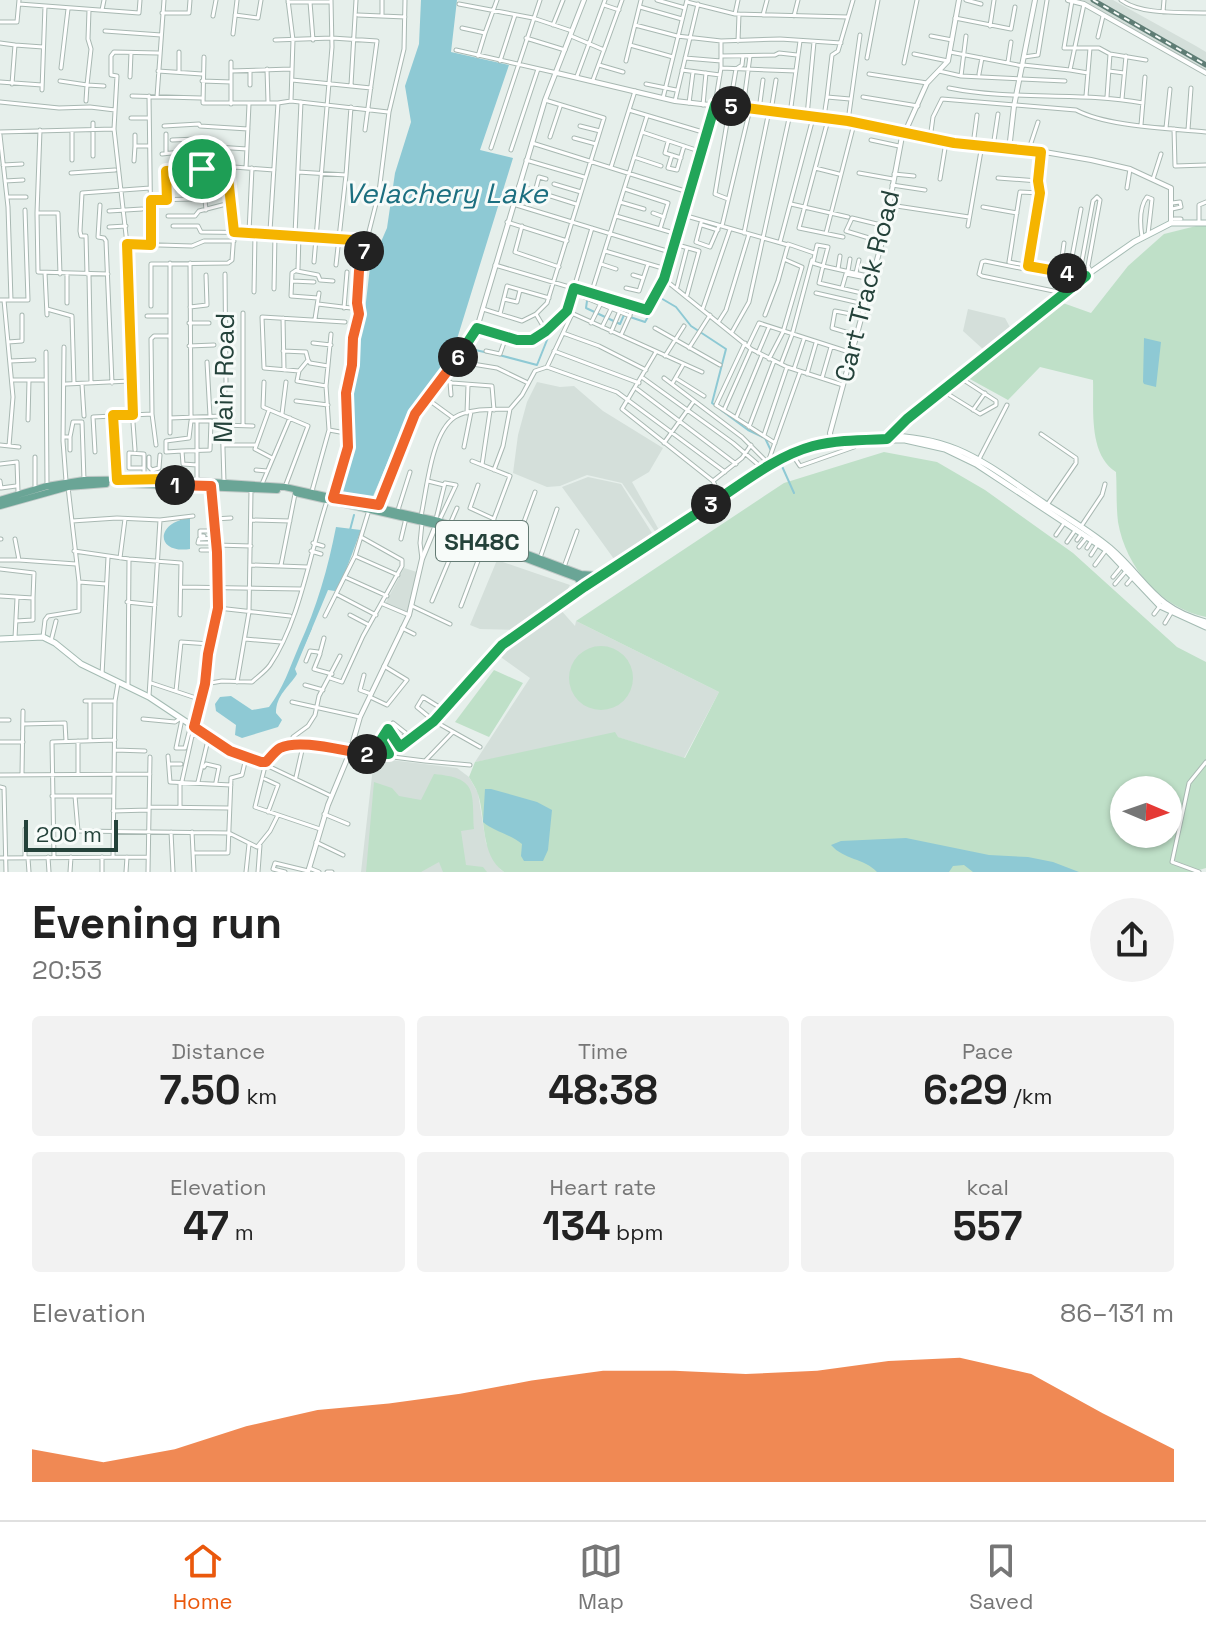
<!DOCTYPE html>
<meta charset="utf-8">
<style>
body{margin:0;font-family:"Space Grotesk",sans-serif;background:#f2f2f2;color:#222;height:100vh;display:flex;flex-direction:column;font-size:30px;white-space:nowrap}
*{box-sizing:border-box;margin:0}
p{font-size:26px;color:#767676}
.icon{flex:none;width:44px;height:44px;fill:none;stroke:currentColor;stroke-width:2;stroke-linecap:round;stroke-linejoin:round}
.map{position:relative;height:872px;overflow:hidden}
.details{display:flex;flex-direction:column;background:#fff;flex:1}
.details>*{flex:none}
.needle{width:52px;rotate:92deg}
.fabs{position:absolute;left:1110px;top:776px;display:grid;gap:16px}
.fabs a{display:grid;place-items:center;width:72px;height:72px;border-radius:50%;background:#fff;box-shadow:0 2px 6px #0004;font-size:40px}
.scale{position:absolute;left:24px;bottom:20px;width:94px;box-sizing:border-box;padding-left:8px;border:4px solid #24423a;border-top:0;font-size:22px;line-height:28px;white-space:nowrap;color:#24423a;-webkit-text-stroke:6px #f7fbf9;paint-order:stroke}
.pin{position:absolute;display:grid;place-items:center;width:68px;height:68px;color:#fff;margin:-34px;border:4px solid #fff;border-radius:50%;box-shadow:0 2px 8px #0007}
.km{position:absolute;width:40px;height:40px;margin:-20px;border-radius:50%;background:#222;color:#fff;font-size:22px;line-height:40px;text-align:center}
.round{display:grid;place-items:center;flex:none;width:84px;height:84px;border-radius:42px;background:#f2f2f2}
.headline{display:flex;align-items:center;justify-content:space-between;height:136px;padding:0 32px}
h1{font-size:44px;font-weight:700;line-height:60px}
.stats{display:grid;grid-template-columns:repeat(3,1fr);gap:12px;height:136px;padding:8px 32px}
.stats div{display:grid;align-content:center;border-radius:8px;background:#f2f2f2;text-align:center}
.stats b{font-size:40px;font-weight:700}
.stats small{font-size:22px;font-weight:400}
.stats p{font-size:22px}
.chart{height:224px;padding:16px 32px}
.chart p{display:flex;justify-content:space-between}
.chart svg{width:100%;height:144px;margin-top:8px;fill:#ea580c;opacity:.7}
.menu{display:flex;justify-content:space-around;align-items:center;height:112px;border-top:2px solid #e0e0e0;background:#fff;font-size:22px;color:#767676}
.menu a{display:grid;justify-items:center;gap:4px}
.menu .selected{color:#ea580c}
.map>svg:first-child{display:block}
</style>
<div class="map">
<svg width="1206" height="872" viewBox="0 0 1206 872">
<rect width="100%" height="100%" fill="#e6efeb"/>
<path fill="#d4dfda" d="M1082 0H1113L1196 46 1206 52V70Z
M968 309 1005 318 1012 331 985 351 963 331Z
M537 382 560 387 574 386 603 411 663 448 649 472 632 482 659 530 656 533 622 483 587 475 560 486 547 487 513 473 518 435 527 402Z
M588 477 621 484 652 533 614 559 562 487Z
M497 560 570 585 564 596 517 630 480 629 470 625Z
M404 568 417 572 408 616 385 604Z
M559 608 575 626 576 621 719 692 684 758 617 737 475 762 530 678 498 655Z
M374 758 457 768 469 777 478 793 486 843 500 869 504 872H361Z"/>
<path fill="#bfe0c8" fill-rule="evenodd" d="M1196 226H1206V617C1161 608 1126 568 1118 522 1116 506 1117 488 1116 472 1088 454 1094 409 1093 380L1040 367 1008 400 968 378 1063 303 1091 313 1128 266 1164 234Z
M884 452 937 462 985 490 1073 553 1177 647 1206 662V868L1192 872H504C480 855 486 819 478 794 476 788 472 782 469 777L475 762 615 732 618 737 685 758 719 692 576 621 784 483ZM1124 790H1168V834H1124Z
M569 678a32 32 0 1 1 64 0a32 32 0 1 1-64 0Z
M494 670 523 683 489 737 455 722Z
M434 774C478 778 472 791 474 829L461 831 466 865 483 867 487 872H443L439 862 421 872H366L374 782 392 788 399 796 421 800Z"/>
<path fill="#8ec9d4" d="M421 0H457L451 52 509 65 480 150 513 158 453 352 409 412 371 501 338 495 351 431 347 388 356 370 355 339 363 328 370 267 387 228 395 173 411 122 405 86 419 44Z
M1144 338 1161 342 1156 387 1144 384 1143 382Z
M190 518V549C155 554 155 522 190 518Z
M336 527 361 530 343 578 335 591 328 590 295 669 297 674C289 687 276 695 276 713L282 720 278 727 242 738 235 735 236 725 216 711 215 704 220 697 231 696 252 710 269 707C283 689 290 667 299 646 317 607 328 568 336 527Z
M485 789H491L537 802 552 810 548 850 543 861H524L521 856 522 844C510 834 493 831 483 822Z
M906 838 989 855 1028 857 1053 862 1079 872H973L964 865 953 866 949 872H877C864 858 844 860 831 845L841 841Z"/>
<g fill="none" stroke-linecap="round" stroke-linejoin="round">
<path stroke="#8ec9d4" stroke-width="2" d="M587 301 586 308 620 324 624 315 645 322 659 297 676 307 691 326 726 349 712 403 716 406
M466 348 489 353
M499 355 537 365 549 335 566 319 579 296 583 297
M721 410 748 430 765 438 773 455
M781 464 794 493
M350 530 354 515
M299 655 311 628"/>
<defs>
<path id="minor" d="M288 0 293 40 291 100
M657 0 685 8
M966 0 981 4
M1121 0C1141 15 1180 12 1206 13
M1072 1 1064 48H1099L1110 54 1146 60
M288 2H331
M310 2 313 40
M687 2 735 14 848 17
M19 4 139 13 140 0
M459 4 533 18 572 31
M604 5 619 10
M640 7 682 19
M102 10 104 0
M1163 12 1164 0
M162 13H189L190 0
M735 14 738 0
M235 15 258 18 261 0
M358 15 382 16V0
M763 15 767 0
M213 16 216 0
M382 16 405 17
M794 16 798 0
M955 18 1011 29 1015 7
M0 22H17L19 0
M553 25 563 0
M635 25 677 36 721 41 780 39 841 43
M990 26 994 0
M462 28 485 33 497 0
M105 31 161 35
M233 34 237 0
M571 36 604 50
M931 36 952 40
M1098 37 1103 16
M526 38 565 50
M275 40 332 38 377 41 365 130
M721 41V68
M738 41 739 14
M0 43 15 45 12 84
M15 45 43 47
M630 45 673 57
M456 50 557 73
M950 52 1023 66
M914 54 948 61
M478 56 485 33
M721 56 775 55 779 53 797 55
M204 57 203 103H278L291 101 388 112
M1024 57 1038 55 1047 0
M685 58 721 61
M867 58 878 0
M500 61 515 15
M626 61 641 0
M231 62V104
M1008 62 1011 42
M904 63 917 0
M599 65 623 72
M1023 65 1070 70 1084 4
M61 68 68 9
M267 69 268 102
M682 70 720 75
M1070 70 1088 73
M158 71 202 74
M231 71 291 69
M939 71 961 76 1065 81
M1109 71 1124 73
M179 72V52
M869 74 927 83
M979 74 982 58
M577 76 605 0
M961 76 966 36
M130 77 131 53
M292 80 371 88
M593 80 622 0
M60 81 87 85 91 49 88 39 89 10
M202 81 231 82
M0 82 42 85
M646 84 676 90
M250 85V71
M351 85 356 0
M949 88C1013 101 1078 91 1143 103
M42 90 45 6
M132 96 201 98
M149 96 151 245
M1086 96 1090 48
M157 97 164 0
M863 97 918 106
M1107 97 1110 54
M663 98 687 0
M850 99 827 97 832 55 838 51 853 0
M1122 99 1126 56
M86 101 87 85 104 86
M675 101 698 4
M0 102 59 108 90 107 115 110
M689 103 693 72
M703 105 706 73
M743 108 750 56
M629 110 706 133
M759 110 763 80
M771 111 776 80
M807 116 814 42
M824 117 827 97
M131 118H149
M828 120 799 228 843 237
M848 121 860 35
M93 123V156
M1141 125 1145 77
M164 126 199 124 200 126 248 129
M580 126 600 131
M1166 128 1170 89
M1174 129 1175 166 1206 165
M1188 130 1191 88
M0 132 114 129
M642 132 699 151
M166 134V153
M0 135 8 207 11 300
M135 135V146H149
M550 137 560 107
M574 138 596 144
M930 139 933 117 942 99 1076 110C1108 127 1169 128 1206 132
M172 140 197 139 201 146
M871 140 899 146
M668 142 665 153 681 158
M532 143 688 192
M973 145 977 115
M993 147 998 114
M491 148 540 0
M1029 149 1038 122
M511 150 538 69
M162 154 199 150 201 146 247 149
M672 155 668 168 677 170 684 146
M634 157 661 166
M72 160V132
M526 160 584 177
M134 161 135 146
M3 165 22 164
M611 167 635 91
M246 168 249 104
M815 168 839 174
M202 170 206 210
M298 172 346 175 336 265
M71 173 115 170
M859 173 893 179
M894 174 914 176
M346 175 351 107
M998 178 1038 181
M940 179 946 142
M1153 179 1161 154
M5 181 23 180
M554 184 581 192
M892 185 925 190
M519 186 576 204
M1127 188 1130 169
M625 189 668 203 660 229
M535 192 539 177 546 179
M1040 193 1020 192 1009 262 1069 273
M7 197H26
M728 199 715 194 736 69 742 65 743 56
M151 200 193 199 204 194
M167 200V170L234 167 274 170
M620 202 644 209
M513 204 670 252
M791 204 848 217
M100 205 98 237 104 238 106 241 112 383
M890 205 969 217
M983 207 1017 213
M1172 209 1181 207 1180 202 1172 203
M109 211 142 209
M37 213 40 130
M653 213 664 217
M683 215 788 245 778 281 765 315
M168 216H195L199 211 230 203
M616 216 677 234
M1174 219H1181
M507 222 567 241
M701 223 696 242 710 247 719 226
M1199 223V205L1206 202
M702 225 718 230
M173 226H198L201 232 270 233 367 241
M522 226 515 252 559 267
M722 226 750 109
M968 226 982 145
M109 227 126 226
M270 231 278 103
M249 232 252 168
M744 233 769 111
M826 233 854 124
M295 234 301 102
M299 235 298 269 292 273 291 296 318 298
M1142 237C1140 224 1139 207 1147 197L1152 199 1148 234
M780 242 813 118
M882 242 846 231 852 218 885 226
M127 244 192 246 204 241H234
M674 244 699 251 687 295
M788 244 814 253
M605 251 666 269
M314 262 332 47 331 0
M170 263V433
M190 263 191 417
M601 264 616 269
M495 265 647 310 664 279 715 105 721 68 796 71
M1028 266 1040 193 1038 181 1041 152
M838 269 840 256
M297 271 318 275 320 280 333 281
M848 271 850 259
M1060 272 1064 243
M45 273 47 315
M856 273 859 260
M60 274 58 213H37L38 272 108 274
M67 274V303
M87 274 86 236H81L80 231 82 193 150 188
M89 275 91 383
M633 275 643 278
M1079 275 1069 273 1081 209
M1081 275V266L1093 201 1097 197 1100 200 1088 266 1091 272
M664 279 751 349 787 367 843 385
M292 281 314 282
M677 287 687 248
M626 288 639 291 648 264
M842 288 846 274 871 279
M274 289 275 234
M581 290 584 297 630 316
M592 291 647 116
M254 292 255 233
M816 293 864 304
M1063 293 982 276 979 274 982 262 985 261 1079 280
M866 294 819 283 823 266 813 263 817 245 828 247 823 266 872 277
M504 299 517 302 520 290
M0 300H28L25 210
M4 300 13 397 9 446
M318 304 351 308 356 304
M151 306V264L228 263 232 260 234 232 227 168
M190 307 207 305 206 275
M344 308 347 272
M703 308 730 229
M47 309 72 316 74 384
M483 309 522 321 536 314 547 303 604 118 545 100
M567 311 702 372
M243 313V425
M500 314 507 286 549 298
M536 314 546 331
M147 316H170
M283 318 284 370
M315 319 319 293
M719 321 726 310 749 234
M189 323H209
M591 323 600 305
M602 327 611 309
M655 328 720 365
M478 329C522 342 533 350 567 311L592 228
M611 332 619 313
M732 332 749 302 790 114 800 41
M563 333 599 346 646 370
M621 335 634 306
M856 335 832 328 835 311 861 316
M8 342 22 341V315
M313 343 331 345
M745 343 716 405 775 443
M189 346 214 345
M748 346 759 323 852 353
M64 347 63 441 66 481
M689 348 710 315
M283 351 306 352 308 360
M486 351 500 354 506 337
M554 351 639 383
M46 352 47 485
M656 352 622 409 713 481
M758 353 769 327
M665 356 684 326
M769 359 783 332 802 267 786 260
M308 360 299 371 297 381 326 386
M308 360 310 363 328 366
M10 361 34 360
M454 361 497 368 526 382
M207 362 210 416
M781 364 792 335 812 260
M547 367 617 392 725 472
M547 367 572 314
M794 369 804 339
M299 371 264 368 262 317 345 322
M807 374 816 343
M643 378 733 443 761 467
M664 378 742 437 768 463
M822 378 831 347
M442 379 452 383 492 386 494 410
M677 379 704 396
M12 380H46
M264 382 263 407 308 426 285 487
M450 382 451 395
M66 384 130 381
M82 384 84 416
M672 384 683 365
M637 389 736 464
M943 391 980 414 996 405V401L959 377
M948 394 962 380
M426 398 452 417
M296 401 328 405
M269 410 255 449 272 458
M724 410 751 349
M973 410 985 393
M467 413 468 385
M282 414 286 382
M113 415 117 483
M170 418 222 416
M736 418 762 355
M28 420 29 380
M197 421V481
M222 425 253 426
M749 427 774 361
M329 430 340 432
M1041 434 1076 458V463L1047 505
M764 435 787 367
M64 437H70L73 422H82L84 480
M70 437V450
M664 443 694 401
M0 445 19 447
M156 445 152 414 151 339 154 336H169
M223 445H255
M464 447 471 412
M135 450 130 381 127 244 114 129 117 76 111 75V56L114 52 158 53
M182 451 210 450 211 421H191L189 438 166 441V452L182 451 183 464 197 465
M95 452 93 417 152 414
M792 454 800 466 854 447 859 441
M35 457V489
M149 457V467L152 470
M978 461 1007 405
M768 462 800 372
M0 464 17 462 18 492
M482 465 490 411
M256 470 267 471
M494 470 503 446 510 409 522 395 535 371 547 367
M153 479 152 470 159 468 160 455
M144 480V454L129 453V468H144
M0 481 1 488 16 486
M428 481 444 485
M224 482 222 416 226 382 225 274
M262 484 290 418
M478 485 470 508 494 519
M312 491 329 430 326 386 331 334
M719 494 713 481 742 458 751 445
M333 498 348 447 346 393 352 365 353 338 359 314 357 303 359 271 379 192 389 112 404 49 405 0
M398 510 410 472
M421 516C427 489 431 433 455 417 469 408 494 410 510 409
M214 519 231 518
M436 519 445 483 456 485 439 521
M251 520 290 521
M72 521 117 518 160 520 193 516
M422 523 420 543 422 559
M450 524 457 508
M1082 525 1102 495 1105 484
M1056 535 1065 522
M204 536H200V531H215
M216 538 199 539 198 543H216
M0 539H1
M15 539 19 560 76 564
M401 539 406 518
M1077 540 1082 533
M1067 542 1076 529
M313 543 323 546
M216 545 251 546
M1079 547 1087 537
M1087 548 1092 540
M514 549 535 492
M201 550H217
M74 551 129 559 181 563 180 615
M311 551 321 554
M1091 555 1098 544
M355 556 398 575
M120 558 125 519
M540 558 557 509
M0 560H19
M251 565 307 567
M281 565 295 494
M1095 565 1106 550
M564 567 577 531
M0 569 34 573 33 598 0 596
M1113 577 1122 566
M347 578 387 596
M79 582 106 584
M1115 584 1126 571
M1127 584 1132 578
M181 587 301 589
M336 594 376 615
M432 601 460 534
M127 602 155 605
M383 604 409 615
M412 606 450 624
M461 606 510 476 472 461
M218 608 290 616
M1154 614 1160 606
M350 615 369 625
M325 616 355 556 369 510
M16 621 33 620V598
M1165 623 1171 613
M402 628 414 634
M43 637 45 620 48 616 79 611V582L68 487
M15 638 17 598
M245 639 281 642
M51 641 56 621
M320 653 324 638
M306 661 310 651 318 652 320 654 314 669 332 674
M102 675 108 557
M364 675 360 690 371 694
M330 678 342 682 363 636 402 566V560L361 537
M237 682 249 612 251 491
M151 683 199 699
M205 684 222 681 252 682C257 677 265 672 270 665 300 621 310 552 327 501
M128 685 129 559
M305 685 323 690
M176 691 181 642 210 644
M149 696 160 520
M370 697 387 705 407 680 384 666
M85 701H115
M292 702 360 717
M143 719 175 722 181 718
M182 719 176 748H185L191 725
M0 720H9
M434 721 417 707 423 697 444 710
M434 721 480 747
M23 724 65 723 66 741
M192 734 208 740 198 782
M78 741V773
M90 741V701
M0 742H23
M293 746V737L308 726 315 715 319 696 340 656
M387 749 407 734 393 723
M115 750 145 751
M388 752 381 740 388 729 398 744
M390 754 393 757 425 761 452 733
M168 756 170 782 231 785
M425 761 470 765
M266 762 255 807 320 829
M169 764H181
M266 765 331 796
M204 767 206 764 219 767 216 782
M22 774 23 711
M0 775 150 774
M296 777 303 746
M265 779 278 785 268 812
M182 781 194 727
M180 783V807
M0 787 4 788 6 872
M52 796H113
M75 796 78 831 229 833 257 847 270 831 278 815
M149 807 229 808
M113 811 149 810
M324 814 348 824
M25 829V858
M171 832 173 872
M192 832 194 872
M316 842 343 855
M194 853H228L231 778 242 775 246 758
M48 857 49 872
M54 857 52 742 115 740
M102 857V872
M113 857 115 701 118 683
M0 858 148 857
M28 858 29 872
M309 868 319 872
M70 872 71 857
M126 872 127 857
M148 872 150 757
M246 872 249 844
M258 872 260 845
M285 872 273 869 275 863 308 871
M327 872H332
M1199 872 1172 862 1189 783 1206 762"/>
<path id="tertiary" d="M1068 0 1084 4 1206 73
M557 73 675 101 824 118 954 143 1033 150 1091 160 1130 169 1171 188V223
M905 132 927 83 948 61 959 0
M1009 150 1014 106 1035 0
M831 440 830 433 883 238 903 131
M378 509 415 414 477 328 545 100 584 0
M194 727 206 678 208 654 218 608 217 551 211 486
M308 872 328 805 350 752 360 717 409 615 422 559 436 525"/>
<path id="secondary" d="M876 436C953 434 983 462 1044 503 1066 517 1090 531 1110 548 1147 580 1153 608 1206 622
M890 436 907 419 1091 272 1134 242 1171 223H1206
M759 469 784 453 815 443
M709 501 727 489
M559 601 657 536
M0 639 43 637 55 643 81 664 149 697 230 751 248 759 266 762 280 748 293 746 387 754 434 721 502 645 584 587 785 457 814 446 861 440H905L945 449 976 464 1108 551 1160 606 1206 627"/>
<path id="primary" d="M125 484 277 490
M296 493 436 525 577 578 584 587
M0 500 47 486 84 480 166 479 285 487 439 521 581 574 590 583
M0 506 68 487 106 484
M581 574 595 575"/>
</defs>
<use href="#minor" stroke="#a8b8b2" stroke-width="5"/>
<use href="#tertiary" stroke="#a8b8b2" stroke-width="6"/>
<use href="#secondary" stroke="#a4bbb3" stroke-width="7"/>
<use href="#primary" stroke="#c2cac8" stroke-width="8"/>
<use href="#minor" stroke="#fff" stroke-width="3"/>
<use href="#tertiary" stroke="#fff" stroke-width="4"/>
<use href="#secondary" stroke="#fff" stroke-width="5"/>
<use href="#primary" stroke="#6aa596" stroke-width="6"/>
<defs>
<path id="rail" d="M1093 0 1206 65"/>
</defs>
<use href="#rail" stroke="#5f7d75" stroke-width="5"/>
<use href="#rail" stroke="#f7fbf9" stroke-width="2" stroke-dasharray="6" stroke-linecap="butt"/>
</g>
<g fill="none" stroke-linecap="round" stroke-linejoin="round">
<defs>
<path id="split-1" d="M175 485H166V479L117 480 113 415H133L127 244 151 245V200H167L166 171 202 169"/>
<path id="split-2" d="M175 485 211 486 217 552 218 608 208 654 205 684 194 727 230 751 261 762H266C270 758 275 751 280 748 301 738 345 752 367 754"/>
<path id="split-3" d="M367 754H389L381 740 388 729 400 747 434 721 502 645 584 587 711 504"/>
<path id="split-4" d="M711 504C743 483 776 456 813 446 837 440 862 440 887 439L907 419 1086 276 1067 273"/>
<path id="split-5" d="M731 106 848 121 954 143 1041 152 1038 181 1040 193 1028 266 1067 273"/>
<path id="split-6" d="M458 357 477 328 517 340H532L546 331 567 311 574 288 647 310 664 279 715 105 731 106"/>
<path id="split-7" d="M364 251 359 271 357 303 359 314 353 338 352 365 346 393 348 447 333 498 379 505 415 414 458 357"/>
<path id="split-8" d="M202 169 227 168 234 232 367 241 364 251"/>
</defs>
<use href="#split-1" stroke="#fff" stroke-width="16"/>
<use href="#split-2" stroke="#fff" stroke-width="16"/>
<use href="#split-3" stroke="#fff" stroke-width="16"/>
<use href="#split-4" stroke="#fff" stroke-width="16"/>
<use href="#split-5" stroke="#fff" stroke-width="16"/>
<use href="#split-6" stroke="#fff" stroke-width="16"/>
<use href="#split-7" stroke="#fff" stroke-width="16"/>
<use href="#split-8" stroke="#fff" stroke-width="16"/>
<use href="#split-1" stroke="#f5b400" stroke-width="10"/>
<use href="#split-2" stroke="#f0652b" stroke-width="10"/>
<use href="#split-3" stroke="#22a559" stroke-width="10"/>
<use href="#split-4" stroke="#22a559" stroke-width="10"/>
<use href="#split-5" stroke="#f5b400" stroke-width="10"/>
<use href="#split-6" stroke="#22a559" stroke-width="10"/>
<use href="#split-7" stroke="#f0652b" stroke-width="10"/>
<use href="#split-8" stroke="#f5b400" stroke-width="10"/>
</g>
<g text-anchor="middle" dominant-baseline="central" stroke-width="6" stroke-linejoin="round" paint-order="stroke">
<rect fill="#f7fbf9" stroke="#637a73" stroke-width="2" x="436" y="521" width="92" height="40" rx="6"/>
<g font-size="24" font-weight="bold" fill="#24423a">
<text x="482" y="541">SH48C</text>
</g>
<g font-size="26" fill="#24423a" stroke="#f7fbf9">
<text transform="translate(867 286) rotate(-76)">Cart Track Road</text>
<text transform="translate(224 378) rotate(-89)">Main Road</text>
</g>
<g font-size="28" font-style="italic" fill="#1c6f80" stroke="#f7fbf9">
<text x="446" y="193">Velachery Lake</text>
</g>
</g>
</svg>
<div class="fabs">
<a><svg class="needle" viewBox="-14 -14 28 28"><path d="M0-13l5 13h-10z" fill="#e53935"/><path d="M0 13l5-13h-10z" fill="#767676"/></svg></a>
</div>
<div class="scale">200 m</div>
<div class="pin" style="left:202px;top:169px;background:#1e9e55"><svg class="icon" aria-label="arrive" viewBox="0 0 24 24"><path d="M6 21V4h12l-3 4 3 4H6"/></svg></div>
<b class="km" style="left:175px;top:485px">1</b>
<b class="km" style="left:367px;top:754px">2</b>
<b class="km" style="left:711px;top:504px">3</b>
<b class="km" style="left:1067px;top:273px">4</b>
<b class="km" style="left:731px;top:106px">5</b>
<b class="km" style="left:458px;top:357px">6</b>
<b class="km" style="left:364px;top:251px">7</b>
</div>
<section class="details">
<div class="headline"><div><h1>Evening run</h1><p>20:53</p></div><a class="round"><svg class="icon" aria-label="share" viewBox="0 0 24 24"><path d="M12 15V3M7 8l5-5 5 5M5 13v7h14v-7"/></svg></a></div>
<div class="stats">
<div><p>Distance</p><b>7.50<small> km</small></b></div>
<div><p>Time</p><b>48:38</b></div>
<div><p>Pace</p><b>6:29<small> /km</small></b></div>
</div>
<div class="stats">
<div><p>Elevation</p><b>47<small> m</small></b></div>
<div><p>Heart rate</p><b>134<small> bpm</small></b></div>
<div><p>kcal</p><b>557</b></div>
</div>
<div class="chart"><p><span>Elevation</span>86–131 m</p>
<svg viewBox="0 0 160 44" preserveAspectRatio="none"><path d="M0 44V34L10 38L20 34L30 27L40 22L50 20L60 17L70 13L80 10L90 10L100 11L110 10L120 7L130 6L140 11L150 23L160 34V44z"/></svg>
</div>
</section>
<nav class="menu">
<a class="selected"><svg class="icon" aria-label="home" viewBox="0 0 24 24"><path d="M3 11l9-7 9 7M6 9v11h12V9"/></svg>Home</a>
<a><svg class="icon" aria-label="map" viewBox="0 0 24 24"><path d="M3 6l6-2 6 2 6-2v14l-6 2-6-2-6 2zM9 4v14M15 6v14"/></svg>Map</a>
<a><svg class="icon" aria-label="saved" viewBox="0 0 24 24"><path d="M7 4h10v16l-5-4-5 4z"/></svg>Saved</a>
</nav>
